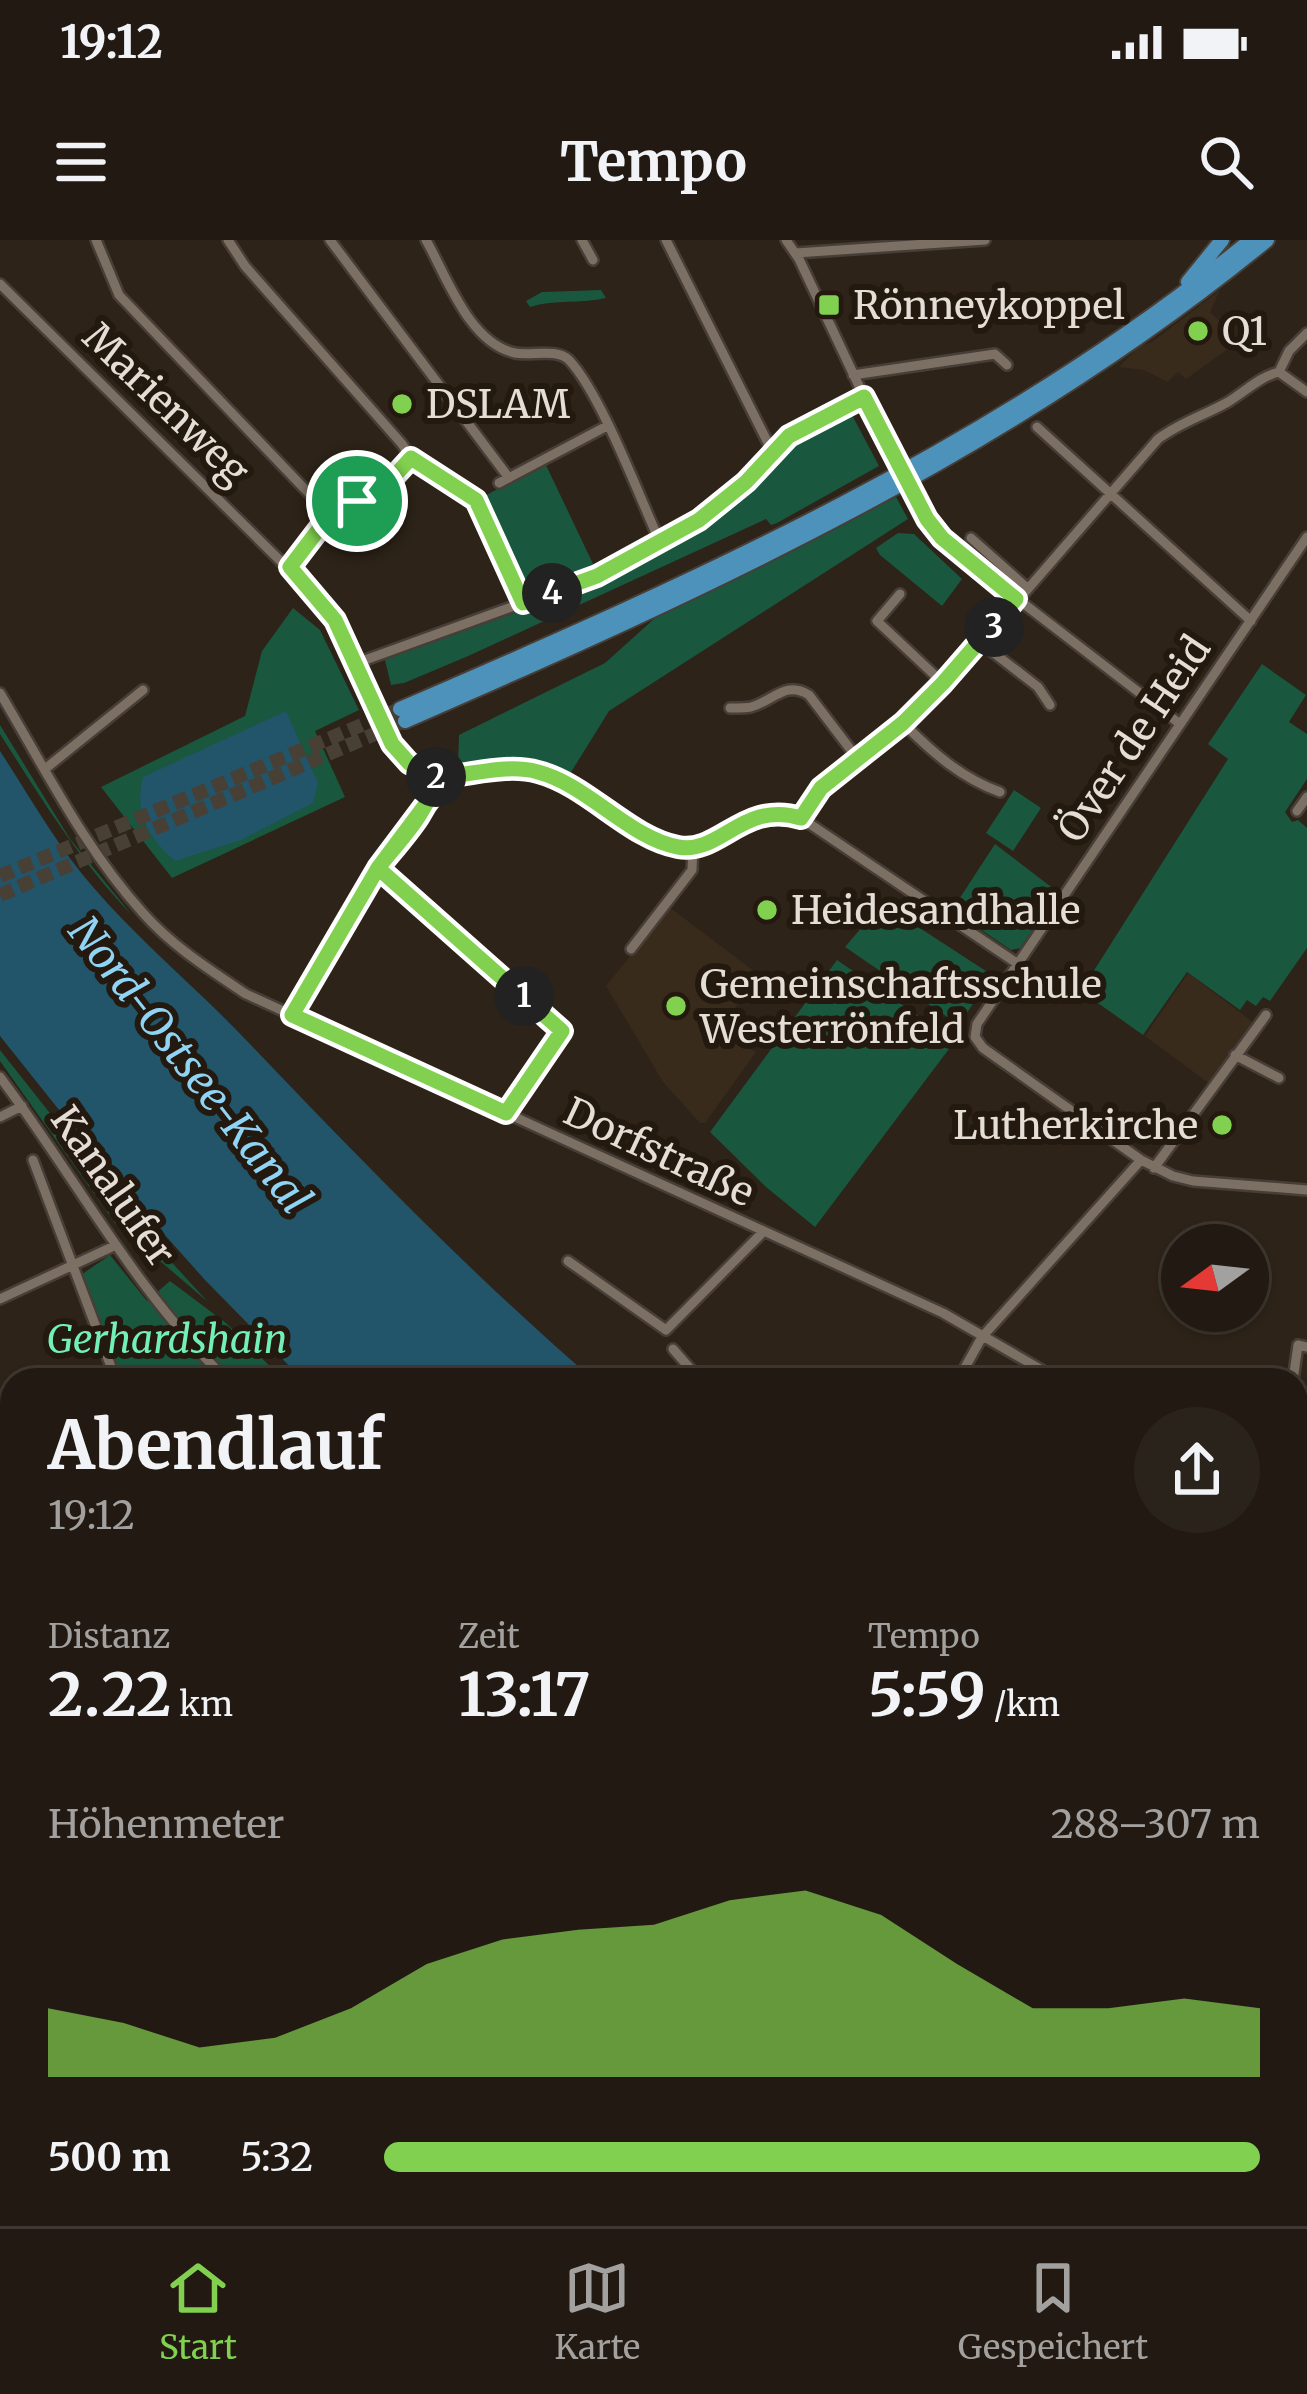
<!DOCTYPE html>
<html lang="de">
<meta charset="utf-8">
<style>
body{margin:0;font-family:Merriweather,serif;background:#2a231b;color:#f1f3f6;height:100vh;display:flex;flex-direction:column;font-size:45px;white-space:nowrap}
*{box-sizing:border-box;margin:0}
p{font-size:39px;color:#a2a19f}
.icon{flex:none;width:66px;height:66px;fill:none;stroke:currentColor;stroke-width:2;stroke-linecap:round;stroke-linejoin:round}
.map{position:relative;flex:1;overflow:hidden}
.side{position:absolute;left:0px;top:1128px;width:1308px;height:858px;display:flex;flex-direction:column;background:#221a12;border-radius:36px 36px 0 0;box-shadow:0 3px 9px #0004,0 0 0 3px #3f3832}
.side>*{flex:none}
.needle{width:78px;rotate:255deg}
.buttons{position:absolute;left:1161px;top:984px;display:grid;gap:24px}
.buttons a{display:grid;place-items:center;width:108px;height:108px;border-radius:50%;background:#221a12;box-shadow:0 3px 9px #0004,0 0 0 3px #3f3832;font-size:60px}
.pin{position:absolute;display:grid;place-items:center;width:102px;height:102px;color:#fff;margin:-51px;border:6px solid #fff;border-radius:50%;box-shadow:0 3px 12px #0007}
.km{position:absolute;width:60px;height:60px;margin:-30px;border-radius:50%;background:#222;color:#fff;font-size:33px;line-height:60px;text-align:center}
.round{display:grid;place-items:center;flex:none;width:126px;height:126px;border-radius:63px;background:#2a231b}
.headline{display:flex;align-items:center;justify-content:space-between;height:204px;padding:0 48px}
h1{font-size:66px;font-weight:700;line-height:90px}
.figures{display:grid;grid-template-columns:repeat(3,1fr);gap:18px;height:204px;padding:12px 48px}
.figures div{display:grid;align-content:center}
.figures b{font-size:60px;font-weight:700}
.figures small{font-size:33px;font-weight:400}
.figures p{font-size:33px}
.chart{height:336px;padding:24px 48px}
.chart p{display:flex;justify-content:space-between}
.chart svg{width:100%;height:216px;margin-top:12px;fill:#82d04f;opacity:.7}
ul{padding:0 48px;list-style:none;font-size:39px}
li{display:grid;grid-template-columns:192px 144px 1fr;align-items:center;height:90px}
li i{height:30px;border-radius:15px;background:#82d04f}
.status{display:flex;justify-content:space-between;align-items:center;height:84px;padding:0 60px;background:#221a12;direction:ltr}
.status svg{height:33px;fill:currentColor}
header{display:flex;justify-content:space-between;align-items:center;height:156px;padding:0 48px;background:#221a12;font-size:54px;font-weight:700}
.tab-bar{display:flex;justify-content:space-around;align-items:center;height:168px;border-top:3px solid #3f3832;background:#221a12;font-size:33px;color:#a2a19f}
.tab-bar a{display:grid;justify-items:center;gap:6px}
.tab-bar .selected{color:#82d04f}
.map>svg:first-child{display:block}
</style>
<div class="status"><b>19:12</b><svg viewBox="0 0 49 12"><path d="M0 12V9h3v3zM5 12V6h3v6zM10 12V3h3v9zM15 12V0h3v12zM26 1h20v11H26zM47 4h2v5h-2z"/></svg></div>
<header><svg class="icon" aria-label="menu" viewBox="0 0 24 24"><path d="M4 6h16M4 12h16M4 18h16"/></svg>Tempo<svg class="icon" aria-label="search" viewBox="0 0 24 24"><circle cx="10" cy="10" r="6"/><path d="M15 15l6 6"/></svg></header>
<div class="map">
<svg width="1307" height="1986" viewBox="0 0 1307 1986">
<rect width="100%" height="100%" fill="#2d2318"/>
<path fill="#382b1c" d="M1220 50 1210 72 1240 100 1186 139 1178 132 1168 142 1144 130 1119 127 1138 107 1152 102Z
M669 667 759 735 722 786 756 812 705 883H700L663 842 606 746Z
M1188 733 1254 783 1210 844 1145 796Z
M12 1471V1660H0V1474Z"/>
<path fill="#19573f" d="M601 50 606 58C581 64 555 59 530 67L526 61 542 52Z
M851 173 879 226 777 283 771 285 766 279 466 417 404 443 391 445 384 416 549 360 614 334 696 291 752 246 777 216 797 199Z
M545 223 594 326 521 353 481 258Z
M896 257 908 279 609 471 568 537 530 525H458L459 495 605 423 655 378Z
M898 293 914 294 962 339 942 366 880 315 876 308Z
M293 368 320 390 359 470 315 491 345 557 172 638 101 547 245 476 262 411Z
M1262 424 1306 455 1289 482 1307 494V539L1285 572 1292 582 1298 580 1307 588V708L1270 761 1263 757 1256 766 1247 760 1240 770 1187 732 1143 795 1081 751 1228 519 1208 504Z
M0 485 70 599 131 674C78 619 41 558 0 494Z
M1014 550 1041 568 1013 611 986 593Z
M995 604 1059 653 1020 708 1011 710 952 670Z
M886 666 992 735 959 785 845 707 879 667Z
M837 720 955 801 815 987 766 947 710 892Z
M0 810 64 891 90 933 208 1062 132 997 127 1000 0 821Z
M110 1015 147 1061 170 1041 226 1083 284 1140H119L78 1037Z
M1296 1854 1307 1859V1957L1296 1952Z
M834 1974H922L934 1978 938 1974H1019L1052 1986H773Z"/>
<path fill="#22546a" d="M286 471 318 543 313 563 241 600 175 621C148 598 134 573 143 537Z
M0 511C30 557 57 606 93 647 141 703 198 749 248 802 360 919 471 1034 594 1140H303L205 1040 107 930 0 796Z
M1296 1610 1307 1616V1838L1296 1833Z
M0 1932 12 1934V1974H834L773 1986H0Z
M1296 1952 1307 1957V1986H1149L1141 1982 1052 1986 1019 1974H1296Z"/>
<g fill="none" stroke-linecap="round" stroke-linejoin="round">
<path stroke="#22546a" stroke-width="3" d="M981 1986 984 1974"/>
<path stroke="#483f35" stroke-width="14" stroke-dasharray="14 7" stroke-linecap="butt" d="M0 636 400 469
M0 655 405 481"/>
<defs>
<path id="minor" d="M96 0 119 55 320 265 323 273
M228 0 245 26 402 204 411 218 476 260 523 363
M330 0 509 238
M426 0C447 37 469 103 515 113 531 116 556 108 569 120 601 154 639 256 660 302
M582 0 593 20
M666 0 772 211
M786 0 799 19 885 201
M796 13 985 0
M0 44 318 358C353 403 377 524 436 537 447 539 461 536 472 534 505 530 531 527 562 541 601 558 637 601 681 607 724 612 743 560 801 578L1018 724
M1279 132 1289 111 1307 93
M853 135 995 114 1007 125
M1037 187 1251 381
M499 243 607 186
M919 265 942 298 963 317 1180 484
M323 273 373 254 411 218
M1307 297 977 784 975 797 983 808 1141 920 1173 936 1193 941 1307 950
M971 298 1026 347
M290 327 322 285 323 273
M900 354 877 381 943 443
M981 403 1038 447 1050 465
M354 424 597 336 699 280 746 242 789 197 864 157
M0 453C44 527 85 609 143 673 172 706 210 730 246 754L943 1073 1059 1140
M730 468C734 468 748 468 751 467 773 461 786 440 809 455L857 518
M903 483C932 512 961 538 1000 552
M45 529 143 450
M1297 571 1307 557
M801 578 821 548 903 483 981 403 1158 199C1181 182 1205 175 1228 162 1246 151 1259 137 1279 132L1307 152
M378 628 562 791 506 873
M631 709 692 630 693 607
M292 775 378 628 432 556 435 537
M1235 815 1279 838
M0 837C76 938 135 1051 227 1140
M0 877 22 866
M33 920 116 1140
M1154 928 1266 775
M568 1021 666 1090 762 993
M0 1059 114 1006
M673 1109 700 1140
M958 1140 982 1097 1141 920
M1293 1140 1298 1105 1307 1107
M0 1210 12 1205
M1296 1277 1307 1284
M1296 1314 1307 1306
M0 1323 12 1321
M1296 1404 1307 1410
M0 1420 12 1418
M1296 1508 1307 1514
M0 1664H12
M1296 1880 1307 1885"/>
<path id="highway" d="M1188 42 1222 0
M400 469C697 341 999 206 1251 0
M405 481C708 349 1010 211 1267 0"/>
</defs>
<use href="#minor" stroke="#473e37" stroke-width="14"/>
<use href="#highway" stroke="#473e37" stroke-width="18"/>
<use href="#minor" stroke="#7c7064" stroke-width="9"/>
<use href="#highway" stroke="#4c92bb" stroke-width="14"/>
<defs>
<path id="minor-bridge" d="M885 201 919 265"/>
</defs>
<use href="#minor-bridge" stroke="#473e37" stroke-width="14" stroke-linecap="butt"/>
<use href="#minor-bridge" stroke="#7c7064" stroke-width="9"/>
</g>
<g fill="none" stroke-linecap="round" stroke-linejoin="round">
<defs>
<path id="route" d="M357 261 323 273 322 285 290 327 335 380 392 504 409 523 436 537C428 573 401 599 378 628L562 791 506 873 292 775 378 628 432 556 436 537C469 536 506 523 538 532 588 545 629 598 678 607 720 615 743 560 801 578L821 548 903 483 943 443 1016 359 942 298 927 279 864 157 789 196 746 242 699 280 597 336 523 363 476 260 411 218 388 243 357 261"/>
</defs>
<use href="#route" stroke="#fff" stroke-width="24"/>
<use href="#route" stroke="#82d04f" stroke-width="15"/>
</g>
<g fill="#82d04f" stroke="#23190f" stroke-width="4.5">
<rect x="817" y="53" width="24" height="24" rx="6"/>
<circle cx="1198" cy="91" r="12"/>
<circle cx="402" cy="164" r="12"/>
<circle cx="767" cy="670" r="12"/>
<circle cx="676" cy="766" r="12"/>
<circle cx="1222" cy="885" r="12"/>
</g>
<g text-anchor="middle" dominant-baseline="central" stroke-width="12" stroke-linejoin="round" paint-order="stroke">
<g font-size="39" fill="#e4ded7" stroke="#23190f" text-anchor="start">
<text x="853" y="65">Rönneykoppel</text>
<text x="1222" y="91">Q1</text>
<text x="426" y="164">DSLAM</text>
<text x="791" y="670">Heidesandhalle</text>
<text x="700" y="744">Gemeinschaftsschule<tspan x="700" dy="45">Westerrönfeld</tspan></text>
<text x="1198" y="885" text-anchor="end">Lutherkirche</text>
</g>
<g font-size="39" fill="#e4ded7" stroke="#23190f">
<text transform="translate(166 164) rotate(44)">Marienweg</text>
<text transform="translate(1134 499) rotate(-56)">Över de Heid</text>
<text transform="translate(659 912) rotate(25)">Dorfstraße</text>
<text transform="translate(113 946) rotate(55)">Kanalufer</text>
</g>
<g font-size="39" font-style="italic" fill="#73f0ba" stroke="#23190f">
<text x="167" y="1099">Gerhardshain</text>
</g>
<g font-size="42" font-style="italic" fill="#90d4f5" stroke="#23190f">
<text transform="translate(190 825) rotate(52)">Nord-Ostsee-Kanal</text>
</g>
</g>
</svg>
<div class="buttons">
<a><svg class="needle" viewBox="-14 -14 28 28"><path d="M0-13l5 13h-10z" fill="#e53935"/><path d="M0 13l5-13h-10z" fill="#a2a19f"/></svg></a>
</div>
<div class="pin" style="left:357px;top:261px;background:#1e9e55"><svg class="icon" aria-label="arrive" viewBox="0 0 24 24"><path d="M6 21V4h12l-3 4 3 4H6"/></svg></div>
<b class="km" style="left:524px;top:756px">1</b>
<b class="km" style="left:436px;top:537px">2</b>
<b class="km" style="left:994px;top:387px">3</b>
<b class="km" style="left:552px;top:353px">4</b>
<section class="side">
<div class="headline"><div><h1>Abendlauf</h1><p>19:12</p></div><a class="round"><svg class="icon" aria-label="share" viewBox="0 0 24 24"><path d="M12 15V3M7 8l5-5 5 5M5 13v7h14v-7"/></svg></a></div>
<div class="figures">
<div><p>Distanz</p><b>2.22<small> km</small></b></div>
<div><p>Zeit</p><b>13:17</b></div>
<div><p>Tempo</p><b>5:59<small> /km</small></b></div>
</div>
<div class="chart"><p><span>Höhenmeter</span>288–307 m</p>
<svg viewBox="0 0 160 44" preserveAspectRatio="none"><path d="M0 44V30L10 33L20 38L30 36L40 30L50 21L60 16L70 14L80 13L90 8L100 6L110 11L120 21L130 30L140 30L150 28L160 30V44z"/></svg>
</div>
<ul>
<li><b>500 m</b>5:32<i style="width:100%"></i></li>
</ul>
</section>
</div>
<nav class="tab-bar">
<a class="selected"><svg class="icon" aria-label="home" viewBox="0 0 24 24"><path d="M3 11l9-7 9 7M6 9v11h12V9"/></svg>Start</a>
<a><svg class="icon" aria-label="map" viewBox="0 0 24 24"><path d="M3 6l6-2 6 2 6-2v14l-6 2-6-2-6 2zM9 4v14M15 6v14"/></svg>Karte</a>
<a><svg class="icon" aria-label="saved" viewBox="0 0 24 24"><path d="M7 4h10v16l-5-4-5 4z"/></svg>Gespeichert</a>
</nav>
